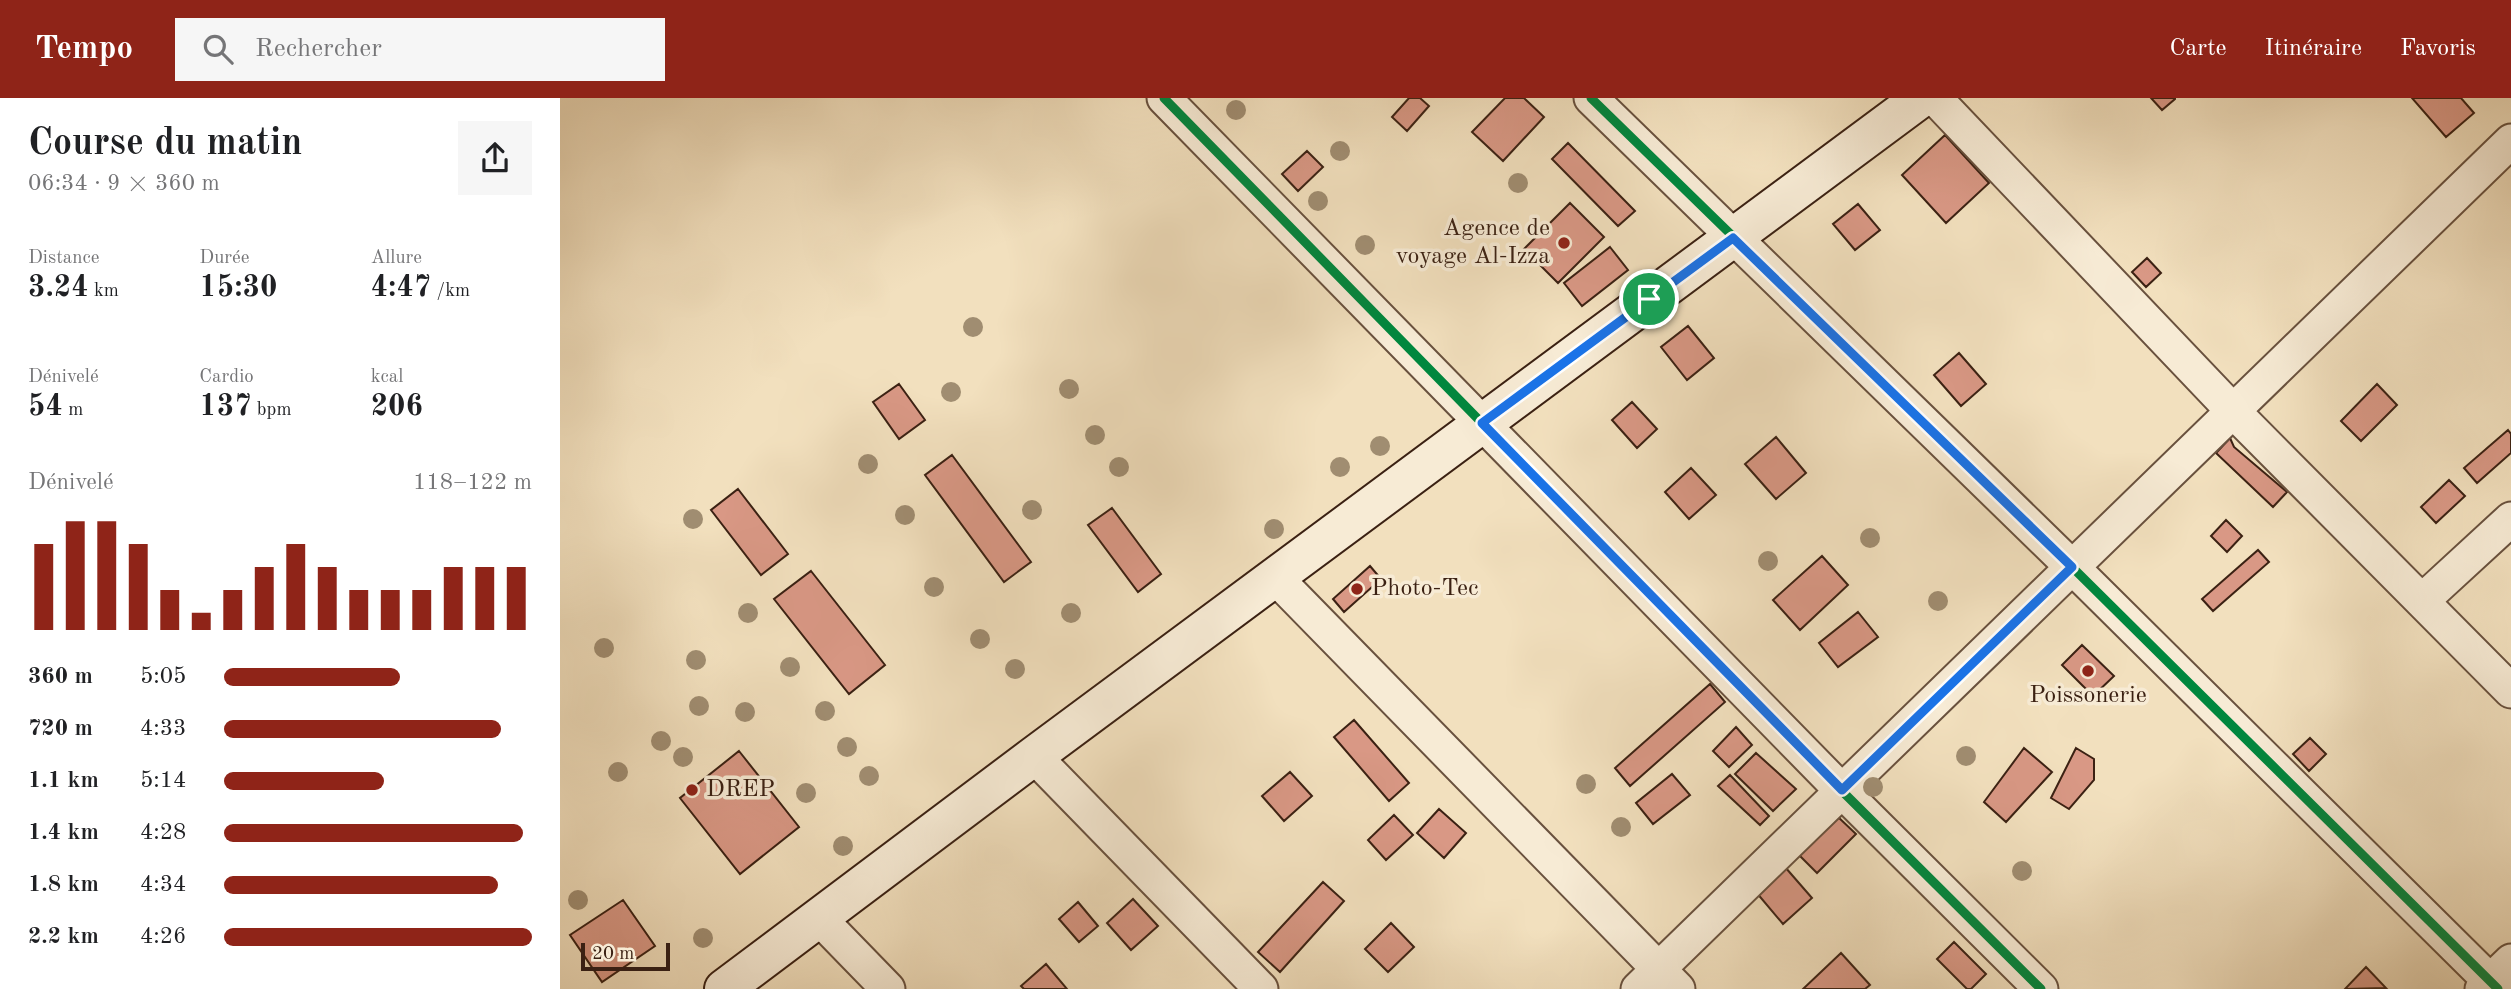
<!DOCTYPE html>
<html lang="fr">
<meta charset="utf-8">
<style>
body{margin:0;font-family:"Old Standard TT",serif;background:#f6f6f6;color:#202124;height:100vh;display:flex;flex-direction:column;font-size:26px;white-space:nowrap}
*{box-sizing:border-box;margin:0}
p{font-size:23px;color:#757577}
.icon{flex:none;width:38px;height:38px;fill:none;stroke:currentColor;stroke-width:2;stroke-linecap:round;stroke-linejoin:round}
.map{position:relative;flex:1;overflow:hidden}
.panel{display:flex;flex-direction:column;background:#fff;width:560px}
.panel>*{flex:none}
.scale{position:absolute;left:21px;bottom:18px;width:89px;box-sizing:border-box;padding-left:7px;border:4px solid #3b2113;border-top:0;font-size:19px;line-height:24px;white-space:nowrap;color:#3b2113;-webkit-text-stroke:5px #f7ebd5;paint-order:stroke}
.pin{position:absolute;display:grid;place-items:center;width:60px;height:60px;color:#fff;margin:-30px;border:4px solid #fff;border-radius:50%;box-shadow:0 2px 7px #0007}
.round{display:grid;place-items:center;flex:none;width:74px;height:74px;border-radius:0px;background:#f6f6f6}
.headline{display:flex;align-items:center;justify-content:space-between;height:119px;padding:0 28px}
h1{font-size:38px;font-weight:600;line-height:52px}
.figures{display:grid;grid-template-columns:repeat(3,1fr);gap:10px;height:119px;padding:7px 28px}
.figures div{display:grid;align-content:center}
.figures b{font-size:30px;font-weight:600}
.figures small{font-size:19px;font-weight:400}
.figures p{font-size:19px}
.chart{height:196px;padding:14px 28px}
.chart p{display:flex;justify-content:space-between}
.chart svg{width:100%;height:126px;margin-top:7px;stroke:#8f2418;stroke-width:6}
ul{padding:0 28px;list-style:none;font-size:23px}
li{display:grid;grid-template-columns:112px 84px 1fr;align-items:center;height:52px}
li i{height:18px;border-radius:9px;background:#8f2418}
header{display:flex;align-items:center;gap:42px;box-sizing:border-box;height:98px;padding:0 35px;background:#8f2418;color:#fff}
header strong{font-size:33px}
nav{display:flex;gap:38px;margin-inline-start:auto;font-size:24px}
.search{width:490px;height:63px;background:#f6f6f6;display:flex;align-items:center;gap:18px;box-sizing:border-box;padding:0 24px;border-radius:0px;color:#757577;font-size:26px}
main{display:flex;flex:1;min-height:0}
.map>svg:first-child{display:block}
</style>
<header>
<strong>Tempo</strong>
<div class="search"><svg class="icon" aria-label="search" viewBox="0 0 24 24"><circle cx="10" cy="10" r="6"/><path d="M15 15l6 6"/></svg>Rechercher</div>
<nav><a>Carte</a><a>Itinéraire</a><a>Favoris</a></nav>
</header>
<main>
<section class="panel">
<div class="headline"><div><h1>Course du matin</h1><p>06:34 · 9 × 360 m</p></div><a class="round"><svg class="icon" aria-label="share" viewBox="0 0 24 24"><path d="M12 15V3M7 8l5-5 5 5M5 13v7h14v-7"/></svg></a></div>
<div class="figures">
<div><p>Distance</p><b>3.24<small> km</small></b></div>
<div><p>Durée</p><b>15:30</b></div>
<div><p>Allure</p><b>4:47<small> /km</small></b></div>
</div>
<div class="figures">
<div><p>Dénivelé</p><b>54<small> m</small></b></div>
<div><p>Cardio</p><b>137<small> bpm</small></b></div>
<div><p>kcal</p><b>206</b></div>
</div>
<div class="chart"><p><span>Dénivelé</span>118–122 m</p>
<svg viewBox="0 0 160 44" preserveAspectRatio="none"><path d="M5 44V14M15 44V6M25 44V6M35 44V14M45 44V30M55 44V38M65 44V30M75 44V22M85 44V14M95 44V22M105 44V30M115 44V30M125 44V30M135 44V22M145 44V22M155 44V22"/></svg>
</div>
<ul>
<li><b>360 m</b>5:05<i style="width:57%"></i></li>
<li><b>720 m</b>4:33<i style="width:90%"></i></li>
<li><b>1.1 km</b>5:14<i style="width:52%"></i></li>
<li><b>1.4 km</b>4:28<i style="width:97%"></i></li>
<li><b>1.8 km</b>4:34<i style="width:89%"></i></li>
<li><b>2.2 km</b>4:26<i style="width:100%"></i></li>
</ul>
</section>
<div class="map">
<svg width="1951" height="891" viewBox="0 0 1951 891">
<rect width="100%" height="100%" fill="#f2e0be"/>
<filter id="stains"><feTurbulence type="fractalNoise" baseFrequency=".00286" numOctaves="4"/><feColorMatrix values="0 0 0 0 .2 0 0 0 0 .09 0 0 0 0 .02 0 0 0 .5 -.17"/></filter>
<radialGradient id="worn" r=".72"><stop offset=".6" stop-color="#630" stop-opacity="0"/><stop offset="1" stop-color="#630" stop-opacity=".3"/></radialGradient>
<path fill="#d99885" stroke="#3b2113" stroke-width="2" d="M849 0H860L869 8 847 33 832 19Z
M945 0H964L984 19 943 63 912 34Z
M1591 0H1615V1L1602 12Z
M1852 0H1901L1914 15 1886 39Z
M1385 37 1429 85 1386 125 1342 77Z
M1008 45 1075 113 1058 128 992 61Z
M747 53 763 69 738 93 722 76Z
M1010 105 1044 139 998 185 964 151Z
M1298 106 1320 132 1295 152 1273 126Z
M1050 149 1068 172 1022 208 1004 185Z
M1587 160 1601 175 1586 189 1572 174Z
M1128 228 1154 260 1127 282 1101 249Z
M1399 255 1426 286 1401 308 1374 277Z
M339 286 365 322 339 341 313 304Z
M1817 286 1837 307 1801 343 1781 323Z
M1072 304 1097 331 1077 350 1052 322Z
M1948 332 1951 336V355L1917 385 1904 370Z
M1216 339 1246 375 1216 401 1185 366Z
M1670 340 1674 349 1727 394 1713 409 1656 355Z
M392 357 471 464 444 484 365 377Z
M1131 370 1156 397 1129 421 1105 394Z
M1889 382 1905 398 1876 425 1861 409Z
M178 391 228 456 201 477 151 412Z
M552 410 601 476 578 494 528 427Z
M1666 422 1682 438 1667 454 1651 438Z
M1698 452 1709 464 1653 513 1642 501Z
M1262 458 1288 487 1240 532 1213 502Z
M810 468 821 481 784 514 773 501Z
M251 473 325 567 289 596 214 501Z
M1298 514 1318 539 1278 569 1259 545Z
M1522 547 1554 578 1533 598 1502 567Z
M1150 586 1165 604 1070 688 1055 670Z
M794 622 849 685 829 703 774 639Z
M1176 629 1192 647 1169 669 1153 653Z
M1750 640 1766 656 1749 673 1733 656Z
M1464 650 1492 674 1446 724 1424 704Z
M1516 650 1534 661V682L1509 711 1491 700Z
M179 653 239 729 180 776 120 700Z
M1196 655 1236 691 1213 713 1175 676Z
M730 674 752 698 724 723 702 698Z
M1112 676 1130 697 1093 726 1076 705Z
M1170 677 1209 718 1200 727 1158 688Z
M879 711 906 735 884 760 857 735Z
M834 717 853 737 826 762 808 742Z
M1277 718 1296 736 1257 775 1235 753Z
M1225 769 1252 800 1223 826 1196 794Z
M763 784 784 803 720 874 698 854Z
M573 801 598 828 571 852 547 825Z
M63 802 95 848 42 884 10 837Z
M518 804 538 828 519 844 499 821Z
M831 825 854 849 828 874 805 851Z
M1394 844 1426 876 1411 891H1407L1377 861Z
M1281 855 1310 887 1305 891H1243Z
M486 866 507 891H464L461 888Z
M1806 869 1826 890 1785 891Z"/>
<g fill="none" stroke-linecap="round" stroke-linejoin="round">
<defs>
<path id="street" d="M604 0 1282 693 1481 891
M1031 0 1512 469 1938 891
M1375 0 1673 313 1951 593
M715 479 1118 891
M1863 502 1951 421
M474 658 701 891
M260 821 328 891
M1078 891 1951 43
M1922 891 1951 863"/>
<path id="secondary" d="M164 891 474 658 1361 0"/>
</defs>
<use href="#street" stroke="#69513e" stroke-width="37"/>
<use href="#secondary" stroke="#3b2113" stroke-width="42"/>
<use href="#street" stroke="#f7ebd5" stroke-width="33"/>
<use href="#secondary" stroke="#f7ebd5" stroke-width="38"/>
<defs>
<path id="cycleway" d="M604 0 1282 693 1481 891
M1031 0 1512 469 1938 891"/>
</defs>
<use href="#cycleway" stroke="#f7ebd5" stroke-width="13"/>
<use href="#cycleway" stroke="#00873e" stroke-width="9"/>
</g>
<g fill="#a08d71">
<circle cx="676" cy="12" r="10"/>
<circle cx="780" cy="53" r="10"/>
<circle cx="958" cy="85" r="10"/>
<circle cx="758" cy="103" r="10"/>
<circle cx="805" cy="147" r="10"/>
<circle cx="413" cy="229" r="10"/>
<circle cx="509" cy="291" r="10"/>
<circle cx="391" cy="294" r="10"/>
<circle cx="535" cy="337" r="10"/>
<circle cx="820" cy="348" r="10"/>
<circle cx="308" cy="366" r="10"/>
<circle cx="559" cy="369" r="10"/>
<circle cx="780" cy="369" r="10"/>
<circle cx="472" cy="412" r="10"/>
<circle cx="345" cy="417" r="10"/>
<circle cx="133" cy="421" r="10"/>
<circle cx="714" cy="431" r="10"/>
<circle cx="1310" cy="440" r="10"/>
<circle cx="1208" cy="463" r="10"/>
<circle cx="374" cy="489" r="10"/>
<circle cx="1378" cy="503" r="10"/>
<circle cx="188" cy="515" r="10"/>
<circle cx="511" cy="515" r="10"/>
<circle cx="420" cy="541" r="10"/>
<circle cx="44" cy="550" r="10"/>
<circle cx="136" cy="562" r="10"/>
<circle cx="230" cy="569" r="10"/>
<circle cx="455" cy="571" r="10"/>
<circle cx="139" cy="608" r="10"/>
<circle cx="265" cy="613" r="10"/>
<circle cx="185" cy="614" r="10"/>
<circle cx="101" cy="643" r="10"/>
<circle cx="287" cy="649" r="10"/>
<circle cx="1406" cy="658" r="10"/>
<circle cx="123" cy="659" r="10"/>
<circle cx="58" cy="674" r="10"/>
<circle cx="309" cy="678" r="10"/>
<circle cx="1026" cy="686" r="10"/>
<circle cx="1313" cy="689" r="10"/>
<circle cx="246" cy="695" r="10"/>
<circle cx="1061" cy="729" r="10"/>
<circle cx="283" cy="748" r="10"/>
<circle cx="1462" cy="773" r="10"/>
<circle cx="18" cy="802" r="10"/>
<circle cx="143" cy="840" r="10"/>
</g>
<g fill="none" stroke-linecap="round" stroke-linejoin="round">
<defs>
<path id="route" d="M1173 140 1512 469 1282 692 922 325Z"/>
</defs>
<use href="#route" stroke="#fff" stroke-width="14"/>
<use href="#route" stroke="#1a73e8" stroke-width="9"/>
</g>
<g fill="#8f2418" stroke="#f7ebd5" stroke-width="2.5">
<circle cx="1004" cy="145" r="7"/>
<circle cx="797" cy="491" r="7"/>
<circle cx="1528" cy="573" r="7"/>
<circle cx="132" cy="692" r="7"/>
</g>
<g text-anchor="middle" dominant-baseline="central" stroke-width="7" stroke-linejoin="round" paint-order="stroke">
<g font-size="24" fill="#3b2113" stroke="#f7ebd5" text-anchor="start">
<text x="990" y="131" text-anchor="end">Agence de<tspan x="990" dy="28">voyage Al-Izza</tspan></text>
<text x="811" y="491">Photo-Tec</text>
<text x="1528" y="598" text-anchor="middle">Poissonerie</text>
<text x="146" y="692">DREP</text>
</g>
</g>
<rect width="100%" height="100%" filter="url(#stains)"/>
<rect width="100%" height="100%" fill="url(#worn)"/>
</svg>
<div class="scale">20 m</div>
<div class="pin" style="left:1089px;top:201px;background:#1e9e55"><svg class="icon" aria-label="arrive" viewBox="0 0 24 24"><path d="M6 21V4h12l-3 4 3 4H6"/></svg></div>
</div>
</main>
